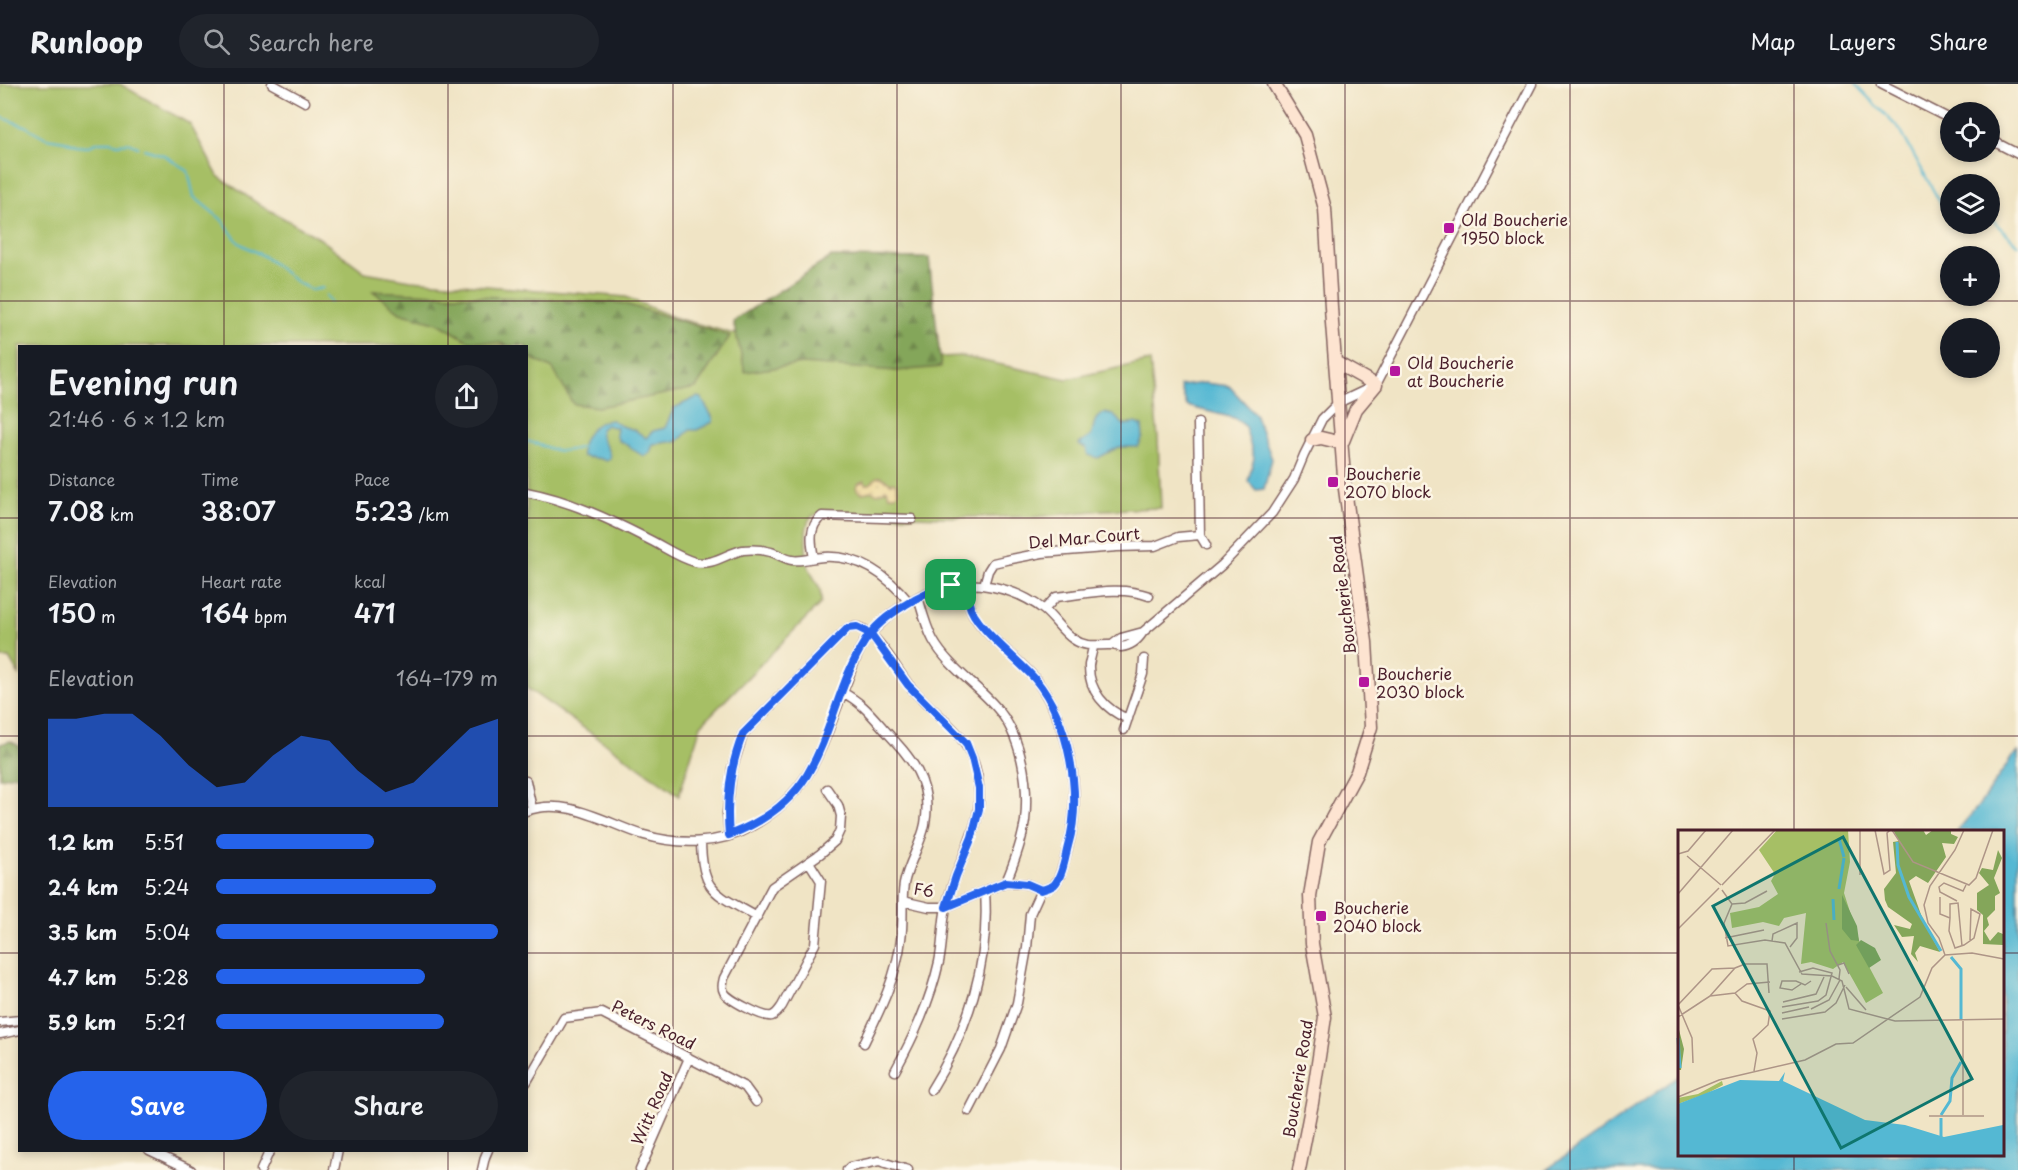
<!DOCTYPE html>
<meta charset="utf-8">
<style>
body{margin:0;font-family:"Playpen Sans",sans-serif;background:#20242c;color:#f1f3f6;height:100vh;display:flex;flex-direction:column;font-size:22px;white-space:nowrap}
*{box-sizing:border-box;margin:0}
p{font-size:20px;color:#9ea1a6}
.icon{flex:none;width:33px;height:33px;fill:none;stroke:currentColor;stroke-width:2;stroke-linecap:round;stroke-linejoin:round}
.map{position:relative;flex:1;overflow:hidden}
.panel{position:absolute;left:18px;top:261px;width:510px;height:807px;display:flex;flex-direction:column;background:#171b24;border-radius:0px;box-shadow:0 3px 9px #0003}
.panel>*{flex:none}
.controls{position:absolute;left:1940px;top:18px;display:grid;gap:12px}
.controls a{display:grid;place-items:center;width:60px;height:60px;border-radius:50%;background:#171b24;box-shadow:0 3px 9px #0003;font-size:30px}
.pin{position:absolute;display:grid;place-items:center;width:51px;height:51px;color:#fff;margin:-26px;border-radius:12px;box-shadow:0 3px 9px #0006}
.round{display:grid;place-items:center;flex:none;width:63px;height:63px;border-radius:32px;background:#20242c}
.head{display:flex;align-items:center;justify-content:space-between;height:102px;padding:0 30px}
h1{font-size:33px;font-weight:600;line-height:45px}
.metrics{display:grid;grid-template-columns:repeat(3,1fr);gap:9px;height:102px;padding:6px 30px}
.metrics div{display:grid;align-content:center}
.metrics b{font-size:26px;font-weight:600}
.metrics small{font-size:16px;font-weight:400}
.metrics p{font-size:16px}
.chart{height:168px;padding:12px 30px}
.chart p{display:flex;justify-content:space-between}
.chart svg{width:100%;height:108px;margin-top:6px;fill:#2563eb;opacity:.7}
.cta{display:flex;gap:12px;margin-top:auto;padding:12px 30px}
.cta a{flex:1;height:69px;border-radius:36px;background:#2563eb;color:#fff;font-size:24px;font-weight:600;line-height:69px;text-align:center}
.cta a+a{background:#20242c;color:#f1f3f6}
ul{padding:0 30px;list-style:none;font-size:20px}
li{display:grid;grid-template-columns:96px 72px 1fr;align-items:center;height:45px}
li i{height:15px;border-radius:8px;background:#2563eb}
header{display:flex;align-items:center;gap:36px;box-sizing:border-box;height:84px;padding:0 30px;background:#171b24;border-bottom:2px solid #363941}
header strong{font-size:28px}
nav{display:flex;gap:33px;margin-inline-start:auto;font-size:21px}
.search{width:420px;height:54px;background:#20242c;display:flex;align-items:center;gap:15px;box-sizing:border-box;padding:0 21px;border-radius:33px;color:#9ea1a6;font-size:22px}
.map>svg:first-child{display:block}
</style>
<header>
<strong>Runloop</strong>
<div class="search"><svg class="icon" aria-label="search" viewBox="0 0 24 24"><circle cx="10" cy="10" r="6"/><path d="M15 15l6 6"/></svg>Search here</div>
<nav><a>Map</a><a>Layers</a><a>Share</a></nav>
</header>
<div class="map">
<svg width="2018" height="1086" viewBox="0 0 2018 1086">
<defs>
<pattern id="forest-firs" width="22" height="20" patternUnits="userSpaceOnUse" patternTransform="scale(1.5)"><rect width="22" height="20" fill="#84a65a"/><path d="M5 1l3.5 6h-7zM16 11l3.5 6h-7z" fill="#6e874b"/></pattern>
<pattern id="sand-dots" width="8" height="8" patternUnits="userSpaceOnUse" patternTransform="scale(1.5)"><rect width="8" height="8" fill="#eeda9e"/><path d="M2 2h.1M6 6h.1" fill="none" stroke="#cebb88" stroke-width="1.8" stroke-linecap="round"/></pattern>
</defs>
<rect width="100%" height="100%" fill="#fcf5e5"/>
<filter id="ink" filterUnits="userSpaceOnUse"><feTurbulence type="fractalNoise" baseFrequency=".0167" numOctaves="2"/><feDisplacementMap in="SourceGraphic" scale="12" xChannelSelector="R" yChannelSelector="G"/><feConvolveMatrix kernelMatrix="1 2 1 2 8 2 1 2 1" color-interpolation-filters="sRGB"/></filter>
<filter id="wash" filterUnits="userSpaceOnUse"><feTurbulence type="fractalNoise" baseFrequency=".008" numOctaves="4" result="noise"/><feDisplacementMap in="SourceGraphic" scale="24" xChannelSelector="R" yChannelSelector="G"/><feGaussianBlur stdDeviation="1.35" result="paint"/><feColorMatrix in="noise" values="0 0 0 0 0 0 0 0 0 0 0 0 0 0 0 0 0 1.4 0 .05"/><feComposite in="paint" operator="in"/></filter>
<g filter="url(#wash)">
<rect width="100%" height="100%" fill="#f0e4c5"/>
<path fill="#a6bf65" stroke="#786f48" stroke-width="1.5" d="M0 0H120L190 40 218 92 260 121 319 154 365 188 411 196 626 213 673 233 791 266 868 277 960 272 1067 295 1150 277 1158 354 1161 424 1104 426 1035 433H942L824 429C819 430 815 430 811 433 803 441 806 474 809 484 815 499 822 501 821 519L701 641 679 711 527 604 526 262H20L19 591 9 574H0Z"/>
<path fill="url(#forest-firs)" stroke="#676242" stroke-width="1.5" d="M831 173 929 174 941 283 897 287 802 280 745 288 733 237Z
M373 207 622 219 730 252 696 304 598 323 573 320 553 285 527 272 526 262H508L501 259 469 257 438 239 400 228Z
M10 657 19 662V690L0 694V660Z"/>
<path fill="url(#sand-dots)" stroke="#9c7c64" stroke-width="1.5" d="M877 393H881L891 399 894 398 897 401 898 407 896 411H889L887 405 878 410 871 407 863 409 858 407 856 403 859 399 864 397 866 400H870Z"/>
<path fill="#54b8d3" stroke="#4f6c7f" stroke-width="1.5" d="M1204 299 1229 302 1255 330 1272 375 1264 405 1256 406 1248 397 1254 374 1245 342 1234 334 1187 322 1180 302Z
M697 313 701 314 713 334V338L697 346H690L678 357 653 360 650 369 645 372C634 369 630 360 619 357L616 351 617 344 606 341 601 345C598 357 611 364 610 375L606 377C599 372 591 375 582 372 579 355 594 336 612 336L621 342 635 346 646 354 653 347 665 344 674 324Z
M1105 329 1113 331 1124 341 1136 339 1142 342 1143 353 1138 363H1119L1098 374 1088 371 1086 364 1079 361V360L1091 352C1095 341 1092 334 1105 329Z
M2018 668V1086H1546L1679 992V1070H2002V747H1957L1980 720 2012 673Z"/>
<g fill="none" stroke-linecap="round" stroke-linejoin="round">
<path stroke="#54b8d3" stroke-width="2" d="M1855 0 1900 46 1942 122 1950 124
M0 33 25 42 46 54 65 57 76 62 87 63 98 58H110L118 60 129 59 138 63
M144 65 164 71 188 87 194 113 221 135 239 159 265 173 298 199 312 206 323 204
M1989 133 2018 161
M326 211 331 218
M526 357C554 363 552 372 582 363"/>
</g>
</g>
<g filter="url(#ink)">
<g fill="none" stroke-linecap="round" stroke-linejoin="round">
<defs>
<path id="minor" d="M272 0 305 18
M1881 0 1950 35
M1989 55 2018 70
M1198 339 1200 451 1206 461
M526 408C568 416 609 435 646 454 663 462 677 473 695 478 713 482 727 469 743 466 751 465 763 466 771 468 778 470 785 475 792 476 802 478 814 473 824 473 859 471 888 492 909 518
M814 474C811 459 808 443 822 432L912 435
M984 501 988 487 993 479 1006 476 1042 469 1117 463 1155 462 1178 453 1200 451
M918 513C922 527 926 543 933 556 948 583 976 600 996 623 1022 652 1029 700 1025 737 1022 758 1014 779 1006 798
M1044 526 1056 513C1087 510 1119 501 1149 512
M1112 561 1121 554 1143 548
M1093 563C1092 569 1090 575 1089 581 1088 607 1106 626 1128 635
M842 608C861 618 869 628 883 644 910 673 933 697 925 740 921 761 908 779 904 800 901 818 904 837 901 855 897 892 880 926 864 959
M1124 646 1143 590 1144 575
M526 697 532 725
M526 727C567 712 607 740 644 751 678 761 719 761 750 743 773 730 793 713 807 691 825 662 835 626 848 595 853 581 858 566 867 554 878 540 890 530 904 521 915 515 925 508 937 505 972 494 1015 503 1044 526 1054 534 1062 548 1073 555 1088 565 1097 560 1112 561 1113 561 1120 563 1121 563 1131 562 1138 556 1143 548L1222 481 1272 429 1294 395 1304 371 1322 335 1338 319 1376 301 1532 0
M729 751 727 729 732 685 743 650 848 544C851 544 854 542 857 543 874 545 895 582 905 596 923 622 959 642 971 671 996 733 958 767 946 824 942 841 943 860 939 878 930 918 914 952 895 987
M701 758C702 810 716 809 757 833
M809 778 821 797 815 860 782 922C779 926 777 930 772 932 763 934 727 915 724 908 721 903 723 899 724 894L772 803 820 770 835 757 840 746 841 732 838 721 827 705
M903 817 929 823H946L1006 798 1027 800 1041 806
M0 938 20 936
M0 950 20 946
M526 999 564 934 602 929 745 1003 756 1018
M931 1006C968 947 990 878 985 808
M969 1027 1001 965 1017 919 1027 864 1030 830 1041 806C1045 805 1051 803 1054 801 1062 793 1065 773 1068 763 1083 709 1070 643 1037 597 1021 575 973 545 969 519 968 514 970 507 970 501
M149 1066 191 1086
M261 1086 270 1066
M334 1086 338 1066
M482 1086 485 1073 488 1066
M640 1086 689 974
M847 1086 850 1083 879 1077 908 1086"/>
<path id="secondary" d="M1274 0 1305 51 1325 125 1332 239 1345 405 1366 558 1371 643 1357 688 1319 758 1310 812 1312 860 1325 933 1312 1019 1299 1086
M1335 278 1376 301 1356 325 1343 357
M1312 356 1321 354 1342 359"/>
</defs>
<use href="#minor" stroke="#846461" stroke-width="11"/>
<use href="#secondary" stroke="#846461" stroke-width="15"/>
<use href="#minor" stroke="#fff" stroke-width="8"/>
<use href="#secondary" stroke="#fde4d1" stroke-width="12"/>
</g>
</g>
<g fill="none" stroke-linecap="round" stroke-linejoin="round" filter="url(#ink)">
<defs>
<path id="route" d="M951 501C934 505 920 511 905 521 890 530 875 541 865 557 839 598 832 649 807 691 789 720 761 739 729 751 726 717 730 682 743 650L848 544 857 543 871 550 908 601 966 659 972 674 979 704V725L972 753 956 792 946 823 1006 798 1027 800 1041 806C1045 805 1051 803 1054 801 1063 792 1065 773 1068 762 1083 711 1069 636 1035 595 1019 576 973 542 969 519 968 514 970 507 970 501H951"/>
</defs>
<use href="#route" stroke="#fff" stroke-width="12"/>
<use href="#route" stroke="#2563eb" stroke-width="8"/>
</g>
<path fill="none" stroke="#4a1f2b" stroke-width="1.5" stroke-opacity="0.55" d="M224 0V262M448 0V262M673 0V1086M897 0V1086M1121 0V1086M1345 0V1086M1570 0V1086M1794 0V747M0 217H2018M0 434H20M526 434H2018M0 652H20M526 652H2018M0 869H20M526 869H1679M2002 869H2018M224 1066V1086M448 1066V1086M1794 1070V1086"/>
<g fill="#b5179e" stroke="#fcf5e5" stroke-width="2">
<rect x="1443" y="138" width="12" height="12" rx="3"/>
<rect x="1389" y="281" width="12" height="12" rx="3"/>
<rect x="1327" y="392" width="12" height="12" rx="3"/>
<rect x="1358" y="592" width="12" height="12" rx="3"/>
<rect x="1315" y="826" width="12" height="12" rx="3"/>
</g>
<g text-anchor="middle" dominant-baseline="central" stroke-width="5" stroke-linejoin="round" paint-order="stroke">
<g font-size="16" fill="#4a1f2b" stroke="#fcf5e5" text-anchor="start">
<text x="1461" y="135">Old Boucherie<tspan x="1461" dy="18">1950 block</tspan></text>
<text x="1407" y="278">Old Boucherie<tspan x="1407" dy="18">at Boucherie</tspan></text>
<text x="1345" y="389">Boucherie<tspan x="1345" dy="18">2070 block</tspan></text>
<text x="1376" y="589">Boucherie<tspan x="1376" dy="18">2030 block</tspan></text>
<text x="1333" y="823">Boucherie<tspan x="1333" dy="18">2040 block</tspan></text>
</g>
<g font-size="16" fill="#4a1f2b" stroke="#fcf5e5">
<text transform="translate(1084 453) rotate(-5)">Del Mar Court</text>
<text transform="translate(1342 511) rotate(-97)">Boucherie Road</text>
<text transform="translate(924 805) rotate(9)">F6</text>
<text transform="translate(654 940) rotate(26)">Peters Road</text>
<text transform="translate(1297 995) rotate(-81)">Boucherie Road</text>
<text transform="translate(651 1024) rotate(-66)">Witt Road</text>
</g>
</g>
<g transform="translate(1678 746)">
<rect width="326" height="326" fill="#f0e4c5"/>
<path d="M99 0H170L172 32 166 63 187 129 205 163 188 173 165 132 155 139 133 132 123 134 128 83 106 88 101 96 85 92 54 98 52 83 81 77 100 64 93 51 97 44 81 20Z" fill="#a6bf65"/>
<path d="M215 0H245L248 5 255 0H273V4L280 7 276 14 264 13 268 27 250 53 238 46 231 51 246 93 262 122 242 116 237 123 240 132 233 124 236 106 224 107 216 95 232 99 234 94 210 77 207 70 206 59 218 43 215 12 221 11ZM320 20 324 28 316 48 322 63 317 66V80L309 88 311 95 306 101 312 111 320 102 325 104V115L305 114V85L299 80V63L311 55 301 43 304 38 315 40ZM164 65 179 96 181 111 173 110 164 99ZM183 110 197 118 203 130 191 138 178 115ZM0 196 6 219 3 240H0Z" fill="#84a65a"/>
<path d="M44 251 45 255 28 264 0 274V268L20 264Z" fill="#a6bf65"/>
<path d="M107 242 105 251 187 290 227 295 266 307 325 295V325H0V274L62 250 101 251Z" fill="#54b8d3"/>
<path fill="none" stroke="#54b8d3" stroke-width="3" d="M161 9 166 27M219 12 220 35 231 67 263 121M161 59 166 28M155 69 156 90M273 127 283 139V190M0 208 2 238M263 285 272 271 274 248 283 232M263 307V288"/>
<path fill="none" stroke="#ae9587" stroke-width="1.5" d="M182 0V45M197 0 206 44 212 40 209 3 212 0M214 0 235 32 291 55 298 48 315 0M0 24 10 21 28 0M9 26 43 55M44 55 97 0M44 60 54 74 46 93 50 116 87 110 107 113 124 144 154 146 164 151 171 179 217 191 326 189M0 64 55 0M262 67V84L272 88 271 101 277 118 286 115 296 108 302 84 293 79 292 110M279 71 262 62 261 57 266 53 285 61 288 55M54 74 67 73 89 61M272 88V74L280 73 284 116M148 93 152 121 162 140 161 149M0 99 41 58M47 108 86 100M94 111 95 104 119 93V108L112 117M267 125 261 108 250 93 246 75 252 56 277 20 286 0M160 135 166 133 171 144M123 154 114 160 102 158 104 151H118L127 155 133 151M168 157 188 180M57 163 64 171 92 181 90 195 75 209 79 223 76 241M32 166 57 138 67 134H89L91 163M105 172 138 164 146 147M104 177 140 171 148 165 154 143 135 138 121 142M133 179 151 170 162 150M104 183 131 177M0 187 32 166 57 163 69 154 92 152M104 189 147 182 158 173 167 155M285 191V285M15 233 14 208 0 175 34 139 57 138M0 267 41 250 127 230 158 214 175 213 242 167 254 138 267 125 294 123 326 129M251 286H306"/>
<path fill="#0f766e" fill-opacity="0.15" stroke="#0f766e" stroke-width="3" d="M165 7 294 249 163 318 35 76Z"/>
<rect width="326" height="326" fill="none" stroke="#4a1f2b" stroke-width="3"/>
</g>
</svg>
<div class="controls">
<a><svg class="icon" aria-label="locate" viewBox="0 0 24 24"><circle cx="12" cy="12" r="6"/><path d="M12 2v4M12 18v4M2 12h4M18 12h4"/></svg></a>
<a><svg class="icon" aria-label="layers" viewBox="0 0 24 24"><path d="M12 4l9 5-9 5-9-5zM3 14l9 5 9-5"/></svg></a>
<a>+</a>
<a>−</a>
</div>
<div class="pin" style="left:951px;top:501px;background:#1e9e55"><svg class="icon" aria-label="arrive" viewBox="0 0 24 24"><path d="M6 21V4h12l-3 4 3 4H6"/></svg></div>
<section class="panel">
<div class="head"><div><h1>Evening run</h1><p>21:46 · 6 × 1.2 km</p></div><a class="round"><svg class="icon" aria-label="share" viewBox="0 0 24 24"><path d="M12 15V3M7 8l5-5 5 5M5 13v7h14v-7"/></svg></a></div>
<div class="metrics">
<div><p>Distance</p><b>7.08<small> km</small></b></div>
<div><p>Time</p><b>38:07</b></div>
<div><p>Pace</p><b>5:23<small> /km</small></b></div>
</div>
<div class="metrics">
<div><p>Elevation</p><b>150<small> m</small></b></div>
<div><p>Heart rate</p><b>164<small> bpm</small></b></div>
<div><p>kcal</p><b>471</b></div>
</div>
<div class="chart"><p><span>Elevation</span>164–179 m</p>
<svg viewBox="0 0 160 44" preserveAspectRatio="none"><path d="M0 44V8L10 8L20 6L30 6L40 15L50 27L60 36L70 34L80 23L90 15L100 17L110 29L120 38L130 34L140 23L150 12L160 8V44z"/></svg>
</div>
<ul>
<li><b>1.2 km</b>5:51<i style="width:56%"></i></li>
<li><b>2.4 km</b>5:24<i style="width:78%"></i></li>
<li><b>3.5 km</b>5:04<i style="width:100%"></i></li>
<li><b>4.7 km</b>5:28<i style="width:74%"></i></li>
<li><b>5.9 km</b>5:21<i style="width:81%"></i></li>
</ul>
<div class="cta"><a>Save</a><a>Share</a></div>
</section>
</div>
